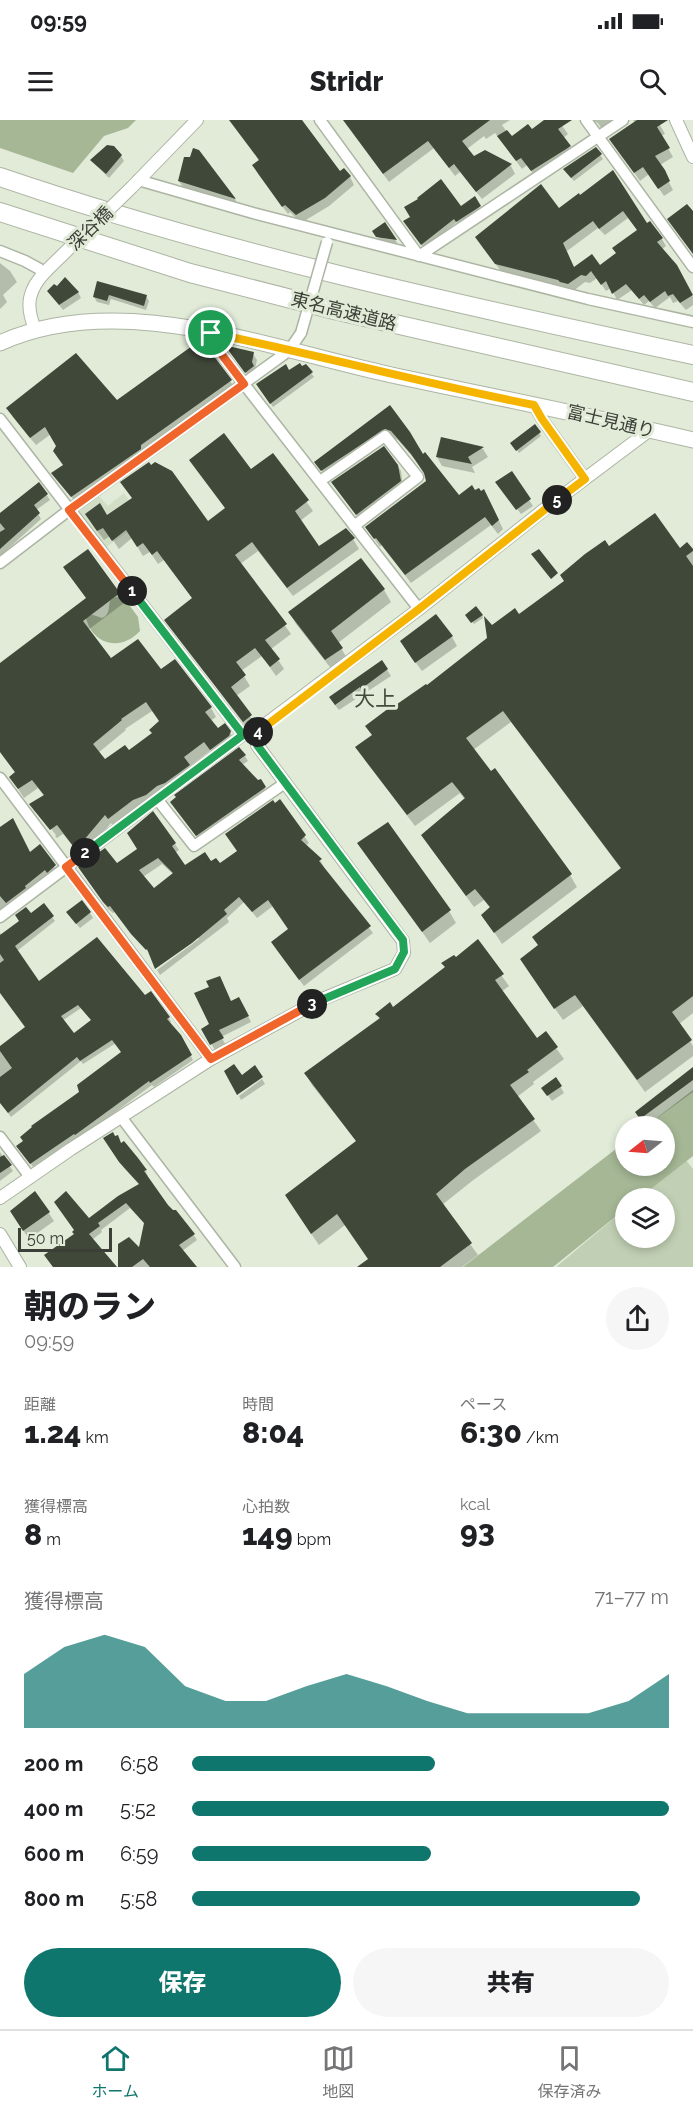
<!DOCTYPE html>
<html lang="ja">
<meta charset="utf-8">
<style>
body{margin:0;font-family:Raleway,"Noto Sans JP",sans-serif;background:#f6f6f6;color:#202124;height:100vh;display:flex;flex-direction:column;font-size:22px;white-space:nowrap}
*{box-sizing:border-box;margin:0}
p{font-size:20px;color:#757577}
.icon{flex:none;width:33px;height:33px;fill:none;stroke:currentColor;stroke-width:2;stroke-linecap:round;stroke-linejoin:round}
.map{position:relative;height:1147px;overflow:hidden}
.panel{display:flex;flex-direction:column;background:#fff;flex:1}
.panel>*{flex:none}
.needle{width:39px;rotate:253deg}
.controls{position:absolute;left:615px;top:996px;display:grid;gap:12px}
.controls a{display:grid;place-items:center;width:60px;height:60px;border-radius:50%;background:#fff;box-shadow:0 3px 9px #0003;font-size:30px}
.scale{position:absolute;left:18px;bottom:15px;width:94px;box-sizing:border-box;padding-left:6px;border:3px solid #3b3f37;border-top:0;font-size:16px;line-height:21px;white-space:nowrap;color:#3b3f37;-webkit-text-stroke:4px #e1ebd8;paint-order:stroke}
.pin{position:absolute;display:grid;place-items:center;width:51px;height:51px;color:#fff;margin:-26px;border:3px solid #fff;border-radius:50%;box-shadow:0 2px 6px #0007}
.km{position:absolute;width:30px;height:30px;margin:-15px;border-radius:50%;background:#222;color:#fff;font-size:16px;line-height:30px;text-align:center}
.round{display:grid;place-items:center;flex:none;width:63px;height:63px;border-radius:32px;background:#f6f6f6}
.head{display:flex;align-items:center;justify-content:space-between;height:102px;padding:0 24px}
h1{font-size:33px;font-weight:800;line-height:45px}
.stats{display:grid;grid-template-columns:repeat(3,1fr);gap:9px;height:102px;padding:6px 24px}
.stats div{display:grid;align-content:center}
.stats b{font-size:30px;font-weight:800}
.stats small{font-size:16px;font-weight:400}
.stats p{font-size:16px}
.chart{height:168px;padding:12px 24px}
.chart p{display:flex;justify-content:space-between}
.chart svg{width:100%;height:108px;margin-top:6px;fill:#0f766e;opacity:.7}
.primary-button{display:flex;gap:12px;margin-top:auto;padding:12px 24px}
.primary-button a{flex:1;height:69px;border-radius:36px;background:#0f766e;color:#fff;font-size:24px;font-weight:800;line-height:69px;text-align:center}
.primary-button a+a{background:#f6f6f6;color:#202124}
ul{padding:0 24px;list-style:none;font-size:20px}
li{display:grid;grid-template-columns:96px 72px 1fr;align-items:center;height:45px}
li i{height:15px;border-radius:8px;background:#0f766e}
.status{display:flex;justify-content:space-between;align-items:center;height:42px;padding:0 30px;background:#fff;direction:ltr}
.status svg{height:16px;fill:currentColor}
header{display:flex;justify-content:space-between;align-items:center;height:78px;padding:0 24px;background:#fff;font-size:27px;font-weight:800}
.tabs{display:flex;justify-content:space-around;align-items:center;height:84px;border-top:2px solid #e0e0e0;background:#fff;font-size:16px;color:#757577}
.tabs a{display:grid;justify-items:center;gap:3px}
.tabs .selected{color:#0f766e}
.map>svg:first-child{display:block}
</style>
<div class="status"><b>09:59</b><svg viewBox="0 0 49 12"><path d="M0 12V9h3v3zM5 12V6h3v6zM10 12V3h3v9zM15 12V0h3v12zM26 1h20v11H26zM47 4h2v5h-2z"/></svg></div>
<header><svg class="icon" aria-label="menu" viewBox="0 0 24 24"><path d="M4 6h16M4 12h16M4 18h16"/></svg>Stridr<svg class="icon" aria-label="search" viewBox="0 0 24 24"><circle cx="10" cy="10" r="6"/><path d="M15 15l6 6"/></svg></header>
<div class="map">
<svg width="693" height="1147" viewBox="0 0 693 1147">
<rect width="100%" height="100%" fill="#e1ebd8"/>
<path fill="#d2dfc6" d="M124 373 143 401 105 428 78 392 99 376 108 386Z"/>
<path fill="#c1d0b4" d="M685 1039 693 1049V1147H556L625 1089 626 1118H664V1078H638Z"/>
<path fill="#a5b795" d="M0 0H136L128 8 104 16 73 53 0 28Z
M115 477 124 478 138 497 140 511C122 531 93 526 86 498L90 494 102 498C110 495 108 488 110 481Z
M693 970V1036L639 1078H626L625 1089 553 1147H463L625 1022 626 1046H664V1006H646Z"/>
<path fill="#0003" fill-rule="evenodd" d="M239 0H297L339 53 350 57 354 65 329 86 301 103 290 92 288 94 258 54 254 46 262 47Z
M344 0H510L502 5 511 18 531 11 546 0H558L568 14 563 18 574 35 537 59 527 45 522 49 495 13 486 19 484 16 467 29 473 38 485 32 511 46 515 54 482 79 460 52 455 56 434 28 389 62Z
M591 0H617L602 9 598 3Z
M633 0H657L665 14 661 16 673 37 660 45 673 70 664 76 649 54 640 61 616 26 635 3Z
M596 29 603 39 574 61 567 53Z
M198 31 235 79 238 85 184 69 179 61 191 39Z
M121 36 124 41 109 58 92 41Z
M613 52 646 105 650 103 662 119 666 126 661 130 676 146 693 177V185L686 190 678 181 673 183 670 177 655 188 649 181 644 185 632 170 617 180 611 168 606 171 597 158 590 163 585 162 573 171 566 170 564 167 501 151 481 125 559 90 580 78ZM628 98 638 111 617 134 600 147 574 149 567 131 598 108 605 115Z
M474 79 481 90 459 105 457 102 424 128 407 105 420 80 461 88Z
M384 105 396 121 398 125 383 123 378 117 374 112Z
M0 143 10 151 17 162 3 175 7 182 0 189Z
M98 163 146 176 149 181 146 190 111 179 109 185 97 182 94 177Z
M49 172H78L81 178 63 190Z
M231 233 253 234 257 240 255 249 257 253 250 258Z
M289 252 311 253 314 257 273 287 260 269Z
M230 261 235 268 77 384 53 354 64 345 58 326 51 314 36 325 12 296 117 282Z
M390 287 422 336 459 377 489 380 503 409 498 414 491 405 411 463 382 425 380 427 367 408 428 361 418 343 398 320 390 317 327 359 316 342Z
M535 306 541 316 519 333 512 323Z
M442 319 483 329 488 337 472 347 475 353 442 346 437 337Z
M273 335 313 391 300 401 319 428 353 419 359 429 293 476 258 431 240 444 291 514 271 529 284 549 276 556 262 536 241 551 250 566 236 576 256 605 249 611 166 500 193 479 164 440 158 444 150 432 143 436 132 418 119 429 110 416 104 420 92 404 107 398 208 403 226 389 191 341 251 351Z
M397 345 401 351 403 366 360 399 336 368Z
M511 353 533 386 521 394 501 368Z
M39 364 50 380 36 390 41 399 0 436V395Z
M687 424 693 431V893L679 904 693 926V936L645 972 583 886 563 900 529 852 539 826 622 750 511 602 473 630 570 755 577 767 502 824 483 795 490 788 484 780 474 787 430 727 465 680 460 673 415 706 364 639 373 616 427 567 488 519 492 507 519 496 609 428 680 430Z
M87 431 124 483 88 510 111 540 161 552 174 541 211 588 216 597 210 601 217 610 230 612 235 622 216 638 211 630 189 647 194 655 114 707 111 703 83 738 63 714 57 718 55 716 56 715 38 692H35L31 685 44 676 38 668 24 678 11 658 16 654 0 632V545L87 479ZM152 591 160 601 153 613 129 632 104 641 98 633 126 610 125 609Z
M384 470 391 482 338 523 348 540 333 551 296 504 290 493Z
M482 495 483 498 474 504 468 497Z
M452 517 457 526 422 551 407 531Z
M382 542 391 556 339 590 334 584Z
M245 636 248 641 242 645 258 661H260L268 674 200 721 175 688Z
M279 681 309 723 305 726 320 740 324 747 322 748 373 813 304 866 276 829 290 810 273 786 257 798 244 782 227 798 229 802 160 855 157 850 199 819 198 817 152 836 115 792 113 793 108 789 84 754 175 724 179 730 175 733 184 747 211 743 219 745 239 732 274 685ZM162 744 174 755 154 770 143 757Z
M0 709 30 734 39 726 57 751 50 756 48 753 0 793Z
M359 723 449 791 456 803 430 823Z
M43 785 55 801 17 831 39 863 145 877 169 898 171 902 169 904 180 916 193 940 154 967 152 965 79 1019 77 1017 33 1047 21 1031 122 933 116 923 83 944 81 941 11 997 0 982V928L27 908 0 869V813L2 815ZM81 888 92 901 73 915 62 901Z
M90 793 93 798 80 808 71 798Z
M477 822 509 866 501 872 537 921 545 913 564 939 533 962 534 964 517 977 541 1011 472 1061 442 1085 478 1135 462 1147H360L369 1140 345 1105 319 1125 293 1087 357 1022 312 965 306 954 380 900 377 894 393 889Z
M242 884 251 902 221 917 226 925 215 930 203 910Z
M693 949V972L646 1006 637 992Z
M262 959 265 964 241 980 239 976Z
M556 959 564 973 552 981 547 974Z
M108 1025H122L145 1050 148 1056 146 1057 167 1086 193 1114 197 1120 182 1131 194 1147H119V1125L140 1131 145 1104 130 1088 101 1110 102 1112 92 1120 115 1147H54L50 1141 88 1100 140 1065 124 1048Z
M0 1032 13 1051 0 1061Z
M48 1092 54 1101 29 1119 17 1101Z"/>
<path fill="#404839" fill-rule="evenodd" d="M229 0H302L340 51 344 48 351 56 325 78 296 95 285 85 282 87 252 45 259 40Z
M343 0H490L462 21 474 36 485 30 512 44 476 72 454 44 449 48 428 21 383 54Z
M544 0H572L558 9 571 26 531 51 521 38 516 41 497 16 507 10 512 16 528 4 532 9Z
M637 0H668L657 7 670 28 655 36 665 50 670 61 658 69 643 47 634 53 609 19Z
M107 25 114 26 122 35 106 54 90 40Z
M596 27 602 34 571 58 563 49Z
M193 28 199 30 236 79 178 61 184 37H190Z
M613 50 647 103 650 101 663 118 657 122 677 145 693 175 680 183 673 174 668 176 665 171 650 182 644 175 639 179 626 164 612 174 606 161 601 165 591 151 586 156 581 155 568 164 560 162 558 160 495 144 475 117 541 64 559 88 579 73 580 75ZM623 91 637 110 612 128 616 133 600 145 592 134 574 147 563 123 593 101 599 109Z
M441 59 461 86 475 76 481 86 456 102 454 99 421 125 403 101 410 97 404 87 418 79 417 78Z
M687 84 693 91V134L667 99Z
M385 102 397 120 376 117 372 111Z
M65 157 79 172 59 185 47 171 54 164 57 166Z
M97 161 147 175 144 186 109 175 107 181 93 177Z
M199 221 210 237 213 235 232 260 141 325V329L71 377 51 353 63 345 53 331 56 326 45 307 30 318 6 288 76 233 117 280Z
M228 226 254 232 252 242 254 246 245 253 226 227Z
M300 243 302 246 306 244 313 252 270 284 256 264 286 244 289 250Z
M390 285 410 312 423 334 425 332 459 375 472 365 475 370 479 368 481 371 484 369 499 400 492 406 485 397 405 455 376 418 374 419 365 407 426 361 424 353 411 334 391 311 385 309 321 351 314 342Z
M535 304 541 312 516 331 510 323Z
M224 313 251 349 273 333 309 380 295 391 319 426 346 408 355 418 287 468 252 422 235 435 287 504 265 520 280 539 270 547 255 528 236 542 246 555 231 567 252 595 243 602 164 500 192 478 157 431 152 435 143 423 137 427 126 410 112 421 103 408 97 411 85 394 100 383 107 395 132 378 120 362 149 342 151 345 155 342 172 351 208 401 225 388 189 340Z
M441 317 484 327 468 337 472 344 436 337Z
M384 326 398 345 401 361 356 395 331 362Z
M512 351 531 379 516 390 495 362Z
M39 362 48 374 34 385 40 393 0 429V412L5 409 0 403V393Z
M655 393 680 428 687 422 693 429V431L686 436 693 446V876L672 892 692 920 637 960 575 875 554 889 520 839 538 825 532 817 621 748 503 591 466 618 491 651 495 648 572 754 494 813 481 795 490 787 475 769 466 776 421 715 465 678 452 662 407 695 355 627 372 615 365 606 389 588 390 589 426 564 427 565 487 518 484 496 492 505 515 488 519 494 564 461 560 455 585 434 605 420 609 426Z
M88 429 120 473 83 501 111 538 138 519 161 549 175 539 212 587 205 592 218 608 225 603 231 611 229 616 210 630 204 622 184 637 190 645 165 663 157 666 146 675 133 680 108 699 105 695 84 720 86 723 76 730 57 705 50 710 29 684 44 675 32 660 18 669 9 657 15 652 0 632V543L86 478 63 447ZM146 582 159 601 149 610 152 613 129 630 125 625 105 639 93 624 122 600 121 599Z
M539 429 558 453 551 459 531 434Z
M361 438 385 469 331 511 343 528 325 540 288 492Z
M476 486 483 495 471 503 465 495Z
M436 494 453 516 415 543 400 521Z
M382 540 388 549 361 569 360 567 335 585 329 577Z
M239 627 246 635 239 640 258 660 261 659 266 667 196 716 170 682 176 677 174 675Z
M280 679 306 715 301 720 322 739 319 741 371 806 299 860 271 822 288 809 268 780 252 792 239 777 224 790 227 794 192 823 155 849 147 829 146 830 131 814 110 786 108 787 103 782 78 747 105 728 117 743 137 729 127 713 153 691 176 723 172 726 185 745 205 732 211 741 216 738 220 743 237 731 225 714 273 680 275 683ZM158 738 173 753 154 768 139 750Z
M13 698 30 732 40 724 56 745 47 753 45 750 25 766 26 768 6 783 0 776V707Z
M388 702 451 790 422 812 357 723Z
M82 780 91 792 76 804 66 792Z
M44 783 54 796 15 826 39 861 97 817 145 875 151 871 170 897 167 899 181 915 192 935 150 963 149 961 75 1015 74 1014 30 1044 16 1026 23 1021 20 1017 32 1007 31 1006 79 972 77 965 121 932 112 920 80 941 77 937 8 993 0 983V957L12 948 0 931V926L25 907 0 873V843L4 840 0 834V815L19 801 15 795 26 787 31 793ZM78 885 91 900 74 913 61 896Z
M478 819 504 854 495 860 537 918 546 911 558 927 527 950 529 952 510 965 535 999 465 1049 436 1074 472 1123 440 1147H357L368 1139 337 1094 311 1114 285 1075 356 1021 304 953 380 898 375 894 390 882 393 887 445 847 441 843 454 835 456 837Z
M220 856 231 881 239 877 249 896 219 910 224 918 210 925 201 909 209 904 194 873 209 867 206 861Z
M234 944 242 955 255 945 263 957 237 975 224 951Z
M693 947V960L640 999 635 992Z
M556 957 562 966 547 976 541 968Z
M113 1012 115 1016 118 1015 121 1023 124 1021 138 1038 147 1050 144 1051 168 1085 173 1090H176L195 1114 179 1125 197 1147H150L143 1139 132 1147H118V1124L129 1117 139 1127 144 1103 126 1083 98 1103 100 1106 89 1114 117 1147H53L44 1135 74 1114 72 1112 74 1110 54 1082 66 1071 89 1098 118 1076 139 1064 119 1042 103 1018Z
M4 1035 12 1045 0 1053V1037Z
M35 1071 50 1092 23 1111 10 1091Z"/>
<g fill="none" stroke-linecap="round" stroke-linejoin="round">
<defs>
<path id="minor" d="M320 0 419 136
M586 0 693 147
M138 60 253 93 588 179 693 202
M0 131 25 141 45 152
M419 136 623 0
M211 213 213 223 244 264 419 489
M534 285 542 299 585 359
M0 299 243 615
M320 361 385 316 418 357 354 406
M0 443 69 390 283 235 290 229 301 213
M0 658 211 939
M157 679 243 615H249
M0 797 157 679 194 726 285 663
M121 997 235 1147
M0 1017 30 1057"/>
<path id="tertiary" d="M676 0 693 37
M132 67 197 0
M35 209C25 185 28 169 47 150
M0 1078 71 1029 211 939 320 880 395 849 404 833 403 821 257 625 256 615 259 609 419 489 546 388 650 310
M0 1114 20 1147"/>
<path id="primary" d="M0 223C118 169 268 228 387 254 489 276 591 296 693 320"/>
<path id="motorway" d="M0 57C226 134 460 185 693 235
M0 92 190 153 334 190 693 272"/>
</defs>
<use href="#minor" stroke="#acb5a3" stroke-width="13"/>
<use href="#tertiary" stroke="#acb5a3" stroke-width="14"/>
<use href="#primary" stroke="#acb5a3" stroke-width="17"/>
<use href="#motorway" stroke="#acb5a3" stroke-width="20"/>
<use href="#minor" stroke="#fff" stroke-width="10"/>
<use href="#tertiary" stroke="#fff" stroke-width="12"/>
<use href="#primary" stroke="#fff" stroke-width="15"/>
<use href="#motorway" stroke="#fff" stroke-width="18"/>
<defs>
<path id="minor-bridge" d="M301 213 327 122"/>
<path id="tertiary-bridge" d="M47 150 132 67"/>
</defs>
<use href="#minor-bridge" stroke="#acb5a3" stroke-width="13" stroke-linecap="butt"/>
<use href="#tertiary-bridge" stroke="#acb5a3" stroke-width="14" stroke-linecap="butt"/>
<use href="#minor-bridge" stroke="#fff" stroke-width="10"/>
<use href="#tertiary-bridge" stroke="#fff" stroke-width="12"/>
</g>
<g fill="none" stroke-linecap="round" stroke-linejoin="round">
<defs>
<path id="split-1" d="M132 471 69 390 244 264 213 223 211 213"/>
<path id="split-2" d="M85 733 243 615 132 471"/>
<path id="split-3" d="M85 733 66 747 211 939 312 884"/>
<path id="split-4" d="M258 612 255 615 257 625 403 820 404 832 395 849 312 884"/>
<path id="split-5" d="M258 612 419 489 557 380"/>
<path id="split-6" d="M211 213C319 235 426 264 534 285L542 299 585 359 557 380"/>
</defs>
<use href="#split-1" stroke="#fff" stroke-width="12"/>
<use href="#split-2" stroke="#fff" stroke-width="12"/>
<use href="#split-3" stroke="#fff" stroke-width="12"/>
<use href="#split-4" stroke="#fff" stroke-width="12"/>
<use href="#split-5" stroke="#fff" stroke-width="12"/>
<use href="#split-6" stroke="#fff" stroke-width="12"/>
<use href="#split-1" stroke="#f0652b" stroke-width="8"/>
<use href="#split-2" stroke="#22a559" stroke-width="8"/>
<use href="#split-3" stroke="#f0652b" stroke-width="8"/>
<use href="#split-4" stroke="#22a559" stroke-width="8"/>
<use href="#split-5" stroke="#f5b400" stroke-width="8"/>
<use href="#split-6" stroke="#f5b400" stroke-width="8"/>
</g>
<g text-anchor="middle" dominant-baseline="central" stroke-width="6" stroke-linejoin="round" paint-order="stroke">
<g font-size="18" fill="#3b3f37" stroke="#e1ebd8">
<text transform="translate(90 108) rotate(-44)">深谷橋</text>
<text transform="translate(344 191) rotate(14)">東名高速道路</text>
<text transform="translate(611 301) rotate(13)">富士見通り</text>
</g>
<g font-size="21" fill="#434b3c" stroke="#e1ebd8">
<text x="375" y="578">大上</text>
</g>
</g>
</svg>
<div class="controls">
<a><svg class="needle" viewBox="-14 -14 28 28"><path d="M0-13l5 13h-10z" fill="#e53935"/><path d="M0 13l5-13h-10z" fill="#757577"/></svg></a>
<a><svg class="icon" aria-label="layers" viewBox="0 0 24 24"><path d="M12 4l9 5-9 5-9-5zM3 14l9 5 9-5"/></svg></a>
</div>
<div class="scale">50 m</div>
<div class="pin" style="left:211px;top:213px;background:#1e9e55"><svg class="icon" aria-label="arrive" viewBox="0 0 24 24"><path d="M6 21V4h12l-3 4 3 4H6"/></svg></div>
<b class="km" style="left:132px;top:471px">1</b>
<b class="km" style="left:85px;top:733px">2</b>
<b class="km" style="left:312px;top:884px">3</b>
<b class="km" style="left:258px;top:612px">4</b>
<b class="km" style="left:557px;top:380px">5</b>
</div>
<section class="panel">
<div class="head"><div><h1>朝のラン</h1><p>09:59</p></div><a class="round"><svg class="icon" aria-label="share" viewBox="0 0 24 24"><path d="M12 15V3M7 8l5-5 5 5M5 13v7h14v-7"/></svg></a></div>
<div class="stats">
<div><p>距離</p><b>1.24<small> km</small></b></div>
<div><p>時間</p><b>8:04</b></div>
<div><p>ペース</p><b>6:30<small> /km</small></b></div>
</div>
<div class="stats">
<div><p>獲得標高</p><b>8<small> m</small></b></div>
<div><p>心拍数</p><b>149<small> bpm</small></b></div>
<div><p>kcal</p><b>93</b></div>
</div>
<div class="chart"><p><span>獲得標高</span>71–77 m</p>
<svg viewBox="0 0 160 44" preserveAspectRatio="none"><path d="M0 44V22L10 11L20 6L30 11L40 27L50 33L60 33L70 27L80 22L90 27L100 33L110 38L120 38L130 38L140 38L150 33L160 22V44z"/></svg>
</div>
<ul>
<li><b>200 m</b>6:58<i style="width:51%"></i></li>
<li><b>400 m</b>5:52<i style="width:100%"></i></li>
<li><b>600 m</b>6:59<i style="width:50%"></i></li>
<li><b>800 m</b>5:58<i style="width:94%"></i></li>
</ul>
<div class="primary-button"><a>保存</a><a>共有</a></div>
</section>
<nav class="tabs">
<a class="selected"><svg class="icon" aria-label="home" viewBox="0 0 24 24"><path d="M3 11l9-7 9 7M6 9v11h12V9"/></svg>ホーム</a>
<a><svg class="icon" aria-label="map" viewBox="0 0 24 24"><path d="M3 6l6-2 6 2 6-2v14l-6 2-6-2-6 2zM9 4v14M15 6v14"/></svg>地図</a>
<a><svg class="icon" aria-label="saved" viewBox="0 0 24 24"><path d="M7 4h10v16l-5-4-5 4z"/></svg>保存済み</a>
</nav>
